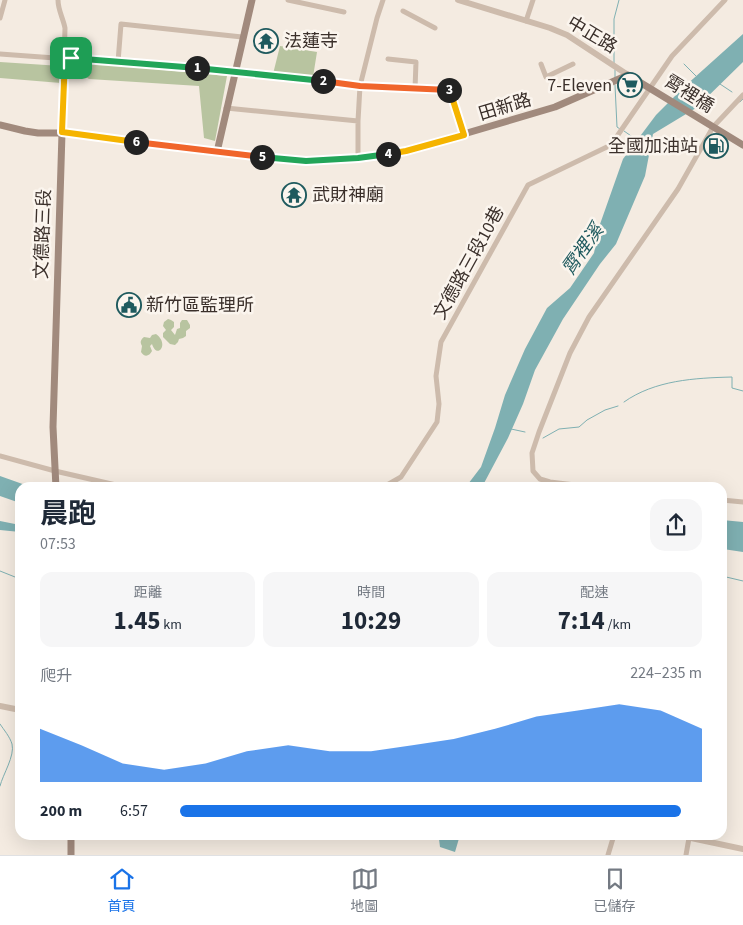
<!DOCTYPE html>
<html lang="zh-TW">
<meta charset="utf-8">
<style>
body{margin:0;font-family:"Source Sans 3","Noto Sans TC",sans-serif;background:#f6f6f7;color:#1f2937;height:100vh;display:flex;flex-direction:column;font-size:19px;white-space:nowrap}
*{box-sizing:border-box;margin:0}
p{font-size:16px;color:#747a83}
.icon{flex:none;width:28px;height:28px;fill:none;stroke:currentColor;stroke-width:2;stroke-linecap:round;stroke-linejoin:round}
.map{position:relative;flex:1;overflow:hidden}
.panel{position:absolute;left:15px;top:482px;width:712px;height:358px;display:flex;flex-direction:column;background:#fff;border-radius:15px;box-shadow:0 5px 20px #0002}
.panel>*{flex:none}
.pin{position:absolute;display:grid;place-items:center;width:42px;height:42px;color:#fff;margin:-21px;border-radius:10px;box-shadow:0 2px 8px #0006}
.km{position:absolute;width:25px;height:25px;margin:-12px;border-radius:50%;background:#222;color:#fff;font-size:14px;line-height:25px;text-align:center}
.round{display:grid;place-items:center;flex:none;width:52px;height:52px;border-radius:15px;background:#f6f6f7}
.head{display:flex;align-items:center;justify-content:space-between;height:85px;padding:0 25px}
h1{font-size:28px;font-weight:700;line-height:38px}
.stats{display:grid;grid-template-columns:repeat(3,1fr);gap:8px;height:85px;padding:5px 25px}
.stats div{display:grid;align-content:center;border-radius:12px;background:#f6f6f7;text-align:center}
.stats b{font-size:25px;font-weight:700}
.stats small{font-size:14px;font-weight:400}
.stats p{font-size:14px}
.chart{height:140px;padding:10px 25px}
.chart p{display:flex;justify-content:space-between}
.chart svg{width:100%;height:90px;margin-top:5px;fill:#1a73e8;opacity:.7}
ul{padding:0 25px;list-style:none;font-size:16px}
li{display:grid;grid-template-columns:80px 60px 1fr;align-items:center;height:38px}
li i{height:12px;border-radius:6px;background:#1a73e8}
.dock{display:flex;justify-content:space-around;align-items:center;height:70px;border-top:1px solid #e0e1e3;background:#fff;font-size:14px;color:#747a83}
.dock a{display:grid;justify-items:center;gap:2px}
.dock .on{color:#1a73e8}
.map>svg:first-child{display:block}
</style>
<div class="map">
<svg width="743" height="855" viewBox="0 0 743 855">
<rect width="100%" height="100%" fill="#f4ebe1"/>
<path fill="#b8c4a0" d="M280 46 317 52 313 77 273 74Z
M70 61 227 76 215 141 204 138 199 86 89 79 80 73H69Z
M0 62 61 66V83L0 78Z
M168 319 171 320 174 322V327L171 330 175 335 177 329 180 328V323L182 320H187L190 325V328L186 331V336L183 338 179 339 178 342 175 345 170 344 163 337V333L166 330 163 326 164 322Z
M156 334C170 344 157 360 152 344L150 346 152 351C149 357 144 357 141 352L142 346C140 343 140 340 144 337L150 338 152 335Z"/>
<path fill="#7fb0b2" d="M743 34V62L696 108 653 134 645 176 616 244 600 264 563 319 535 370 523 404 508 438 482 487 465 488 481 467 495 428 505 395 525 349 547 308 570 288 594 253 599 227 623 159 656 115 684 87Z
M0 476 31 487 20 488V503L0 496Z
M722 520 743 522V552L723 549Z
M0 521 20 525V532L0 530Z
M444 835H460L455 852 440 847 439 839Z"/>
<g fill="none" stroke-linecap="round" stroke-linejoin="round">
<path stroke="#7fb0b2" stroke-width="1" d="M614 64V19L619 0
M684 64 696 76
M615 70V79
M720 84 732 92
M615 85 617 127 620 129
M740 102 743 99
M624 131 637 140
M624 402C655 380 695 378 732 377V388L743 391
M511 429 525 432
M543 438 559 429 579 427 587 420 605 410 618 406
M0 571 20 579
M722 576 743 581
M0 724C4 730 10 737 12 744 15 756 3 774 0 786"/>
<path stroke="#cdbbac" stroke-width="5" d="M58 0C58 10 63 18 65 28L62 133
M288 0 344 12
M403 11 435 28
M0 18 5 0
M526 21 533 0
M0 54 234 71 360 86 450 90 464 135
M388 59 416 62 415 89
M118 62 121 24 242 37
M541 64 546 77 573 64
M226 108 358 121
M358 158V121L360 86 377 18 383 0
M0 456 55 471 129 488
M373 488 387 485 401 477 437 422 439 404 436 376 441 342 528 185 611 145 672 56 725 0
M600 488 550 482 540 479 533 471 532 453 539 432 570 353 589 317 678 189 713 127 743 95
M722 500 743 502
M608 855 614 835
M686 855 689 838"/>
<path stroke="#cdbbac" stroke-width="6" d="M458 0 550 28 567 35 628 75
M0 706 20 710
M677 835 743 849"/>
<path stroke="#a18a7d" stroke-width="7" d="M0 125 25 131 38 133H62L289 160 306 161 358 158 406 151 555 107 628 75 743 145
M217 152 252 0
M56 488 53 427 62 133
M71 855V835"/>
</g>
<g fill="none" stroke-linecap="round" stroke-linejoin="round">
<defs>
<path id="split-1" d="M71 58 197 68"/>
<path id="split-2" d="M197 68 323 81"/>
<path id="split-3" d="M323 81 360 86 449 90"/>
<path id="split-4" d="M388 154 406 151 464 135 451 94 450 90H449"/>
<path id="split-5" d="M262 157 306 161 358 158 388 154"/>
<path id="split-6" d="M136 142 262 157"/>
<path id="split-7" d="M64 82 62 132 136 142"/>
<path id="split-8" d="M64 82 65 58H71"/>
</defs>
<use href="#split-1" stroke="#fff" stroke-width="10"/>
<use href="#split-2" stroke="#fff" stroke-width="10"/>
<use href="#split-3" stroke="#fff" stroke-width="10"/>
<use href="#split-4" stroke="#fff" stroke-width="10"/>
<use href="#split-5" stroke="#fff" stroke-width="10"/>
<use href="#split-6" stroke="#fff" stroke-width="10"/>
<use href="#split-7" stroke="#fff" stroke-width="10"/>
<use href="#split-8" stroke="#fff" stroke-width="10"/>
<use href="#split-1" stroke="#22a559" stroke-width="6"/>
<use href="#split-2" stroke="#22a559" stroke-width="6"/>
<use href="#split-3" stroke="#f0652b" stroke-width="6"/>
<use href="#split-4" stroke="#f5b400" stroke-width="6"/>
<use href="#split-5" stroke="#22a559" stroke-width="6"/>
<use href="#split-6" stroke="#f0652b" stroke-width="6"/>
<use href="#split-7" stroke="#f5b400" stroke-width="6"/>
<use href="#split-8" stroke="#f5b400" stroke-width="6"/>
</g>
<defs>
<symbol id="temple-ring" viewBox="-11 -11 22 22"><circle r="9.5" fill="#fbf5ee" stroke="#1f5a5e" stroke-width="1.5"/><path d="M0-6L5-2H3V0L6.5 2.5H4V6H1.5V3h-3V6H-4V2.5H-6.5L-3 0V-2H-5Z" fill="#1f5a5e"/></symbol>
<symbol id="supermarket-ring" viewBox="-11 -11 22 22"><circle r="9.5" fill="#fbf5ee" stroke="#1f5a5e" stroke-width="1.5"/><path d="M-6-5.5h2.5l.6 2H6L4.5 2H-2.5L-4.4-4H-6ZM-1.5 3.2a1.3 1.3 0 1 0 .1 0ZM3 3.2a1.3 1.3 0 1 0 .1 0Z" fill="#1f5a5e"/></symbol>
<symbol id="fuel-ring" viewBox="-11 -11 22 22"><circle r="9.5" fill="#fbf5ee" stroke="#1f5a5e" stroke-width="1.5"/><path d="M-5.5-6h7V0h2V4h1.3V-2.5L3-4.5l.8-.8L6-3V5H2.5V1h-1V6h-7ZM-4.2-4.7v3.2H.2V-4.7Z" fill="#1f5a5e"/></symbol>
<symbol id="civic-ring" viewBox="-11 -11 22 22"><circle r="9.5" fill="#fbf5ee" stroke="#1f5a5e" stroke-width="1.5"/><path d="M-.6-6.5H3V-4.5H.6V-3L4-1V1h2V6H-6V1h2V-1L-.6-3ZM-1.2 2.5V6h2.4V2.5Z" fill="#1f5a5e"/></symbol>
</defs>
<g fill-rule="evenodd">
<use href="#temple-ring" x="252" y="27" width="28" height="28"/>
<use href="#supermarket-ring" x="616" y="71" width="28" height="28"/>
<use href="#fuel-ring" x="702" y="132" width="28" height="28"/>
<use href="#temple-ring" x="280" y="181" width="28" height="28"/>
<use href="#civic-ring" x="115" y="291" width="28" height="28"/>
</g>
<g text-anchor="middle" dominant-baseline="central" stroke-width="5" stroke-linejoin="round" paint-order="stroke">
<g font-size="18" fill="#3b302b" stroke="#fbf5ee">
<text transform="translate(592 35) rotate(31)">中正路</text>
<text transform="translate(689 94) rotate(32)">霄裡橋</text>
<text transform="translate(505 107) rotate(-17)">田新路</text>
<text transform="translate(43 234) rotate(-88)">文德路三段</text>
<text transform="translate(469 263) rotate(-61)">文德路三段10巷</text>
</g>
<g font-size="18" fill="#3b302b" stroke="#fbf5ee" text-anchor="start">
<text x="284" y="41">法蓮寺</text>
<text x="612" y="85" text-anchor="end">7-Eleven</text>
<text x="698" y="146" text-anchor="end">全國加油站</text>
<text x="312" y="195">武財神廟</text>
<text x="146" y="305">新竹區監理所</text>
</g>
<g font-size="19" font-style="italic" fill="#1f5a5e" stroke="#fbf5ee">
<text transform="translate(583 250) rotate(-55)">霄裡溪</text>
</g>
</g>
</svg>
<div class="pin" style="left:71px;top:58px;background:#1e9e55"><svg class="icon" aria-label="arrive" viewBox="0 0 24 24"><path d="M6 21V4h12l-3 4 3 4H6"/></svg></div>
<b class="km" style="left:197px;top:68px">1</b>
<b class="km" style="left:323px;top:81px">2</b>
<b class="km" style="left:449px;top:90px">3</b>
<b class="km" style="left:388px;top:154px">4</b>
<b class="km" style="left:262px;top:157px">5</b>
<b class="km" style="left:136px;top:142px">6</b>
<section class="panel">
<div class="head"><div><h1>晨跑</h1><p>07:53</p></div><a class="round"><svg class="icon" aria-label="share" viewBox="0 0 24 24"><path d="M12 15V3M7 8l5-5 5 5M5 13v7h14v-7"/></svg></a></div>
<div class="stats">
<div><p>距離</p><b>1.45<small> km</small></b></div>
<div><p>時間</p><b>10:29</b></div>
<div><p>配速</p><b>7:14<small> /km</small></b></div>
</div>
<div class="chart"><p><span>爬升</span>224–235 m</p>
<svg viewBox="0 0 160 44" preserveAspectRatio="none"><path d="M0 44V18L10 26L20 35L30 38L40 35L50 29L60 26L70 29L80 29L90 26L100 23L110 18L120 12L130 9L140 6L150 9L160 18V44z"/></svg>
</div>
<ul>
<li><b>200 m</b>6:57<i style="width:96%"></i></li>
</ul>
</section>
</div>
<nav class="dock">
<a class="on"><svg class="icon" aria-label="home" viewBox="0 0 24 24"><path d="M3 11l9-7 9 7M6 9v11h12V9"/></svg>首頁</a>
<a><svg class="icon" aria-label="map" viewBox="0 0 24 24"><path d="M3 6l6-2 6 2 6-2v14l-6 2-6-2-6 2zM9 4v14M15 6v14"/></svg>地圖</a>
<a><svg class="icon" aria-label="saved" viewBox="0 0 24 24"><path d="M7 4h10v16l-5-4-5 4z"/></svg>已儲存</a>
</nav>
